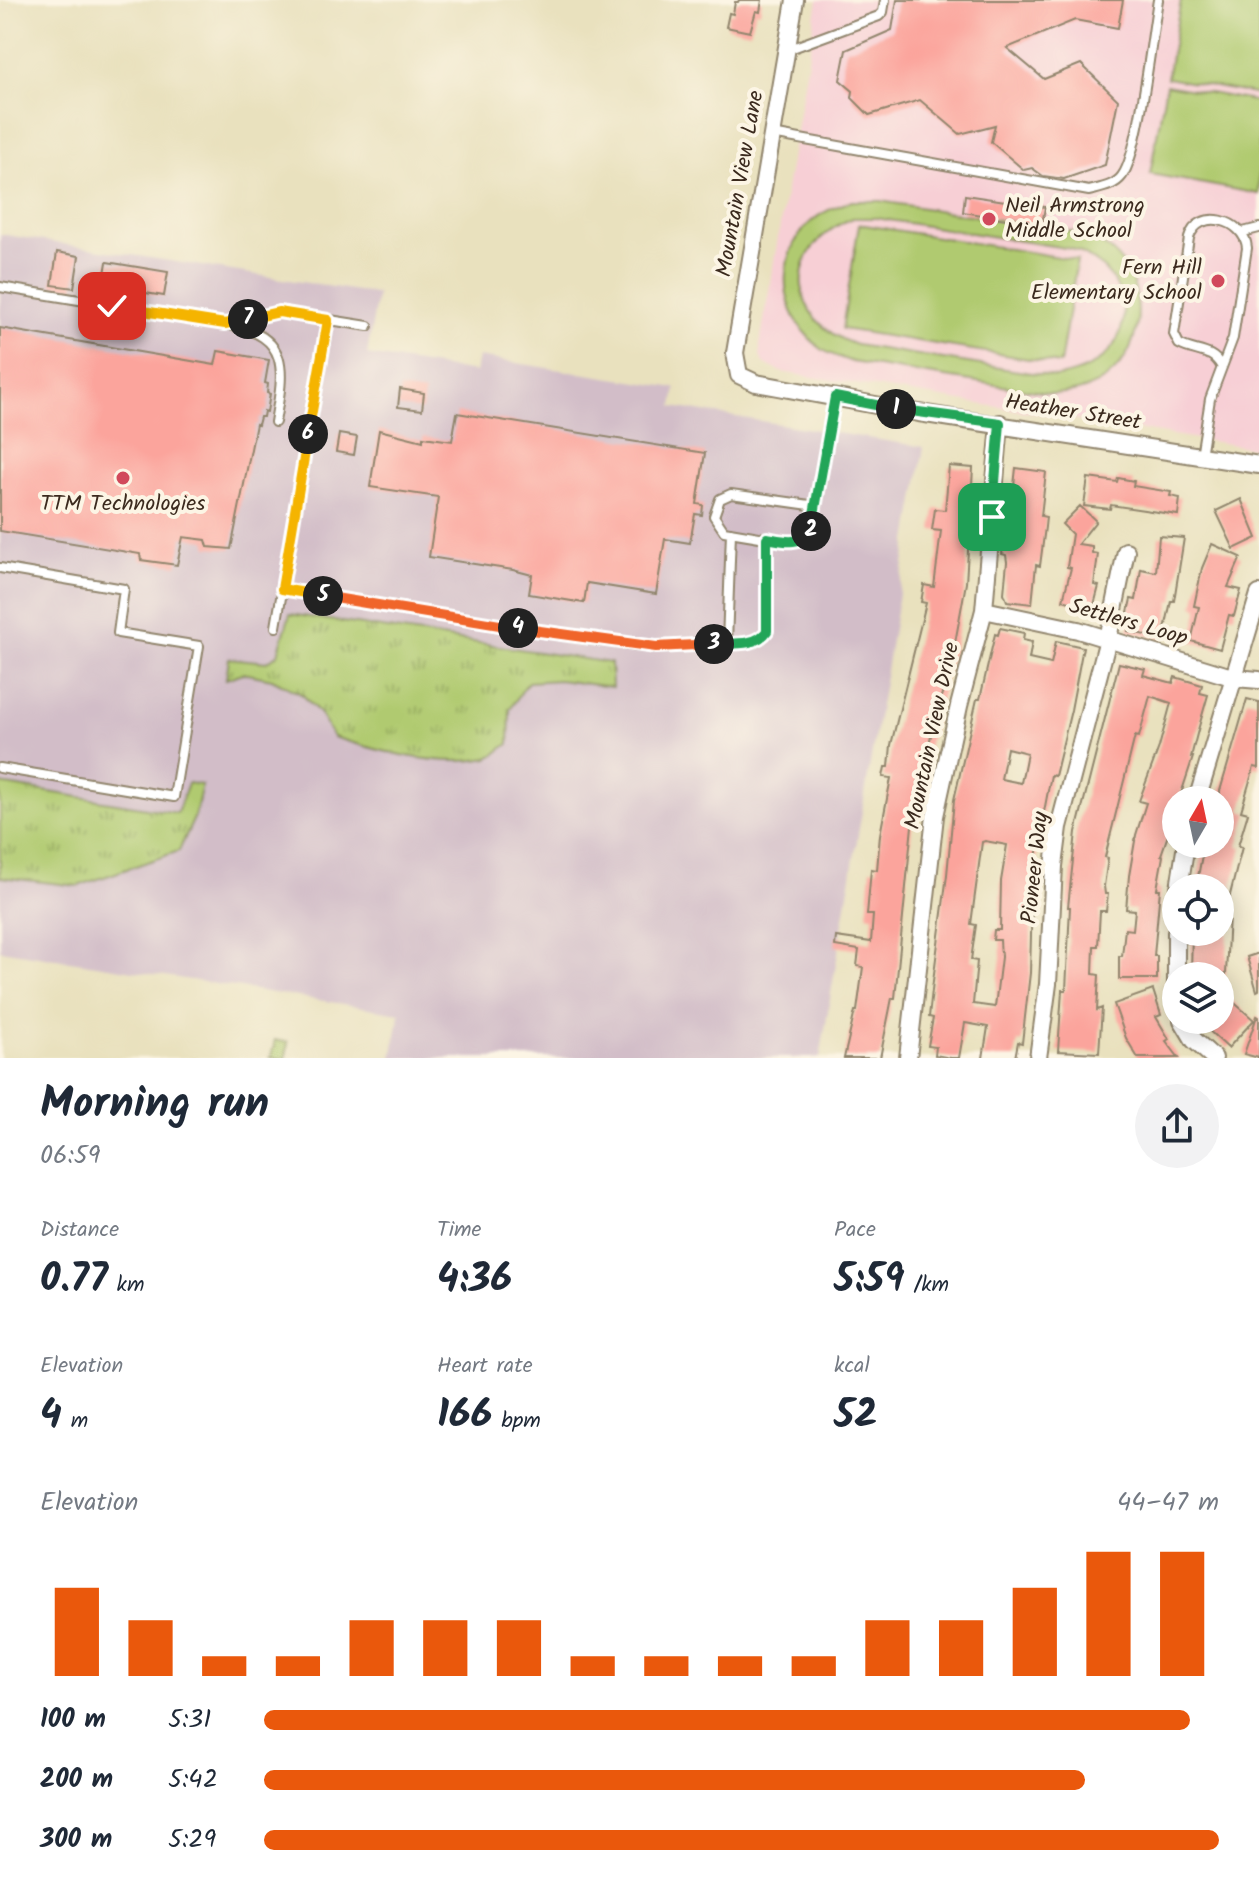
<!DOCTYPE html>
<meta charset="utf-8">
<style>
body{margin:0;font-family:Kalam,sans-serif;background:#f2f2f3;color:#1f2937;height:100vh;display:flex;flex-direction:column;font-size:30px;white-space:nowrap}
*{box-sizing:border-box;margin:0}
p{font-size:26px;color:#747a83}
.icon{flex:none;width:44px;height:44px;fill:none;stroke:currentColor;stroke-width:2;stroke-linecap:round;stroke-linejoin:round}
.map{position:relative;height:1058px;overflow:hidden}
.sheet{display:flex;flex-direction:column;background:#fff;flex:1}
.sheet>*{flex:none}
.needle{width:52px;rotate:9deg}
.controls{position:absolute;left:1162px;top:786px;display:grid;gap:16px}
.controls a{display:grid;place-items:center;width:72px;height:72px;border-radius:50%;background:#fff;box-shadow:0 4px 20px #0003;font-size:40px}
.pin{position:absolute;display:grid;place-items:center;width:68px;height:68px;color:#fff;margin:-34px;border-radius:16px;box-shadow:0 4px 12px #0006}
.km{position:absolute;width:40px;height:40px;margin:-20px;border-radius:50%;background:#222;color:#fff;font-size:22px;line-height:40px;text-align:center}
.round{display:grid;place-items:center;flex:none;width:84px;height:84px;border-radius:42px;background:#f2f2f3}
.overview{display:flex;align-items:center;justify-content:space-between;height:136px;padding:0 40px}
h1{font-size:44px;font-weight:700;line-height:60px}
.stats{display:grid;grid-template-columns:repeat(3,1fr);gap:12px;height:136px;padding:8px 40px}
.stats div{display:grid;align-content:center}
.stats b{font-size:40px;font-weight:700}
.stats small{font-size:22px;font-weight:400}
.stats p{font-size:22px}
.chart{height:224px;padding:16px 40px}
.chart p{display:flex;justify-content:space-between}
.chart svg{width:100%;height:144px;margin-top:8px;stroke:#ea580c;stroke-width:6}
ul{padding:0 40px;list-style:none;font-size:26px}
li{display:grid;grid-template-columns:128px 96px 1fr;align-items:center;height:60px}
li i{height:20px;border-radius:10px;background:#ea580c}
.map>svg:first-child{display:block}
</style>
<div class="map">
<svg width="1259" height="1058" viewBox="0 0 1259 1058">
<defs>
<pattern id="grass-tufts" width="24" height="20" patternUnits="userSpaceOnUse" patternTransform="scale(2)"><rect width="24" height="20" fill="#b0ca70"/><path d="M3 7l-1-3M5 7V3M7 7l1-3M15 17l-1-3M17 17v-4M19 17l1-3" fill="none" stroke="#90a45b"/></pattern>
</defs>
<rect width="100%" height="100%" fill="#fcf5e5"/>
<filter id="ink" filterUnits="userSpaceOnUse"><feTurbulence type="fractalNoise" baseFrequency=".0125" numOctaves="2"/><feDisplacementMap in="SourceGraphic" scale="16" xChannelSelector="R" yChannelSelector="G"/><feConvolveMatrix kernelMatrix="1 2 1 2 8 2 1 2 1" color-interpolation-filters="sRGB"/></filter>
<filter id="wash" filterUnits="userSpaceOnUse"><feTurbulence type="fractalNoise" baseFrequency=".006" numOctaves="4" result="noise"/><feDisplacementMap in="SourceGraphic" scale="32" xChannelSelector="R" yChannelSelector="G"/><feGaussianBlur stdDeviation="1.8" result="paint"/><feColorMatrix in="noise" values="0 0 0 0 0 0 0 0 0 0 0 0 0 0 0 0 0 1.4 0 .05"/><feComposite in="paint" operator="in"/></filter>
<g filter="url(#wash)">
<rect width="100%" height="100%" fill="#e9e1be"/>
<path fill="#f7cfd5" d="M818 0H1259V449L781 372 763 363 760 356V344Z"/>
<path fill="#d2bdc8" d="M0 234 377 294 367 355 475 372 478 357 676 388 673 407 924 447 820 1058H392L400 1013 0 950Z"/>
<path fill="url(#grass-tufts)" stroke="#767a47" stroke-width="2" d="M290 614 611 663 612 687 559 680 528 682 510 709 509 744C502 748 495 756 488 758 441 768 378 751 333 737L320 714 303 695 272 679 243 673 226 679 229 658 267 662 278 654Z
M188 783 202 785 195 816 179 851 78 886 0 877V784L177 813Z
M275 1040 288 1042 286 1058H271Z"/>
<path fill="#b0ca70" stroke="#767a47" stroke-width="2" fill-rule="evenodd" d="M1181 0H1259V95L1167 78Z
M1166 85 1259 102V194L1150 174Z
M852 201H880L1074 232C1091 238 1109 245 1121 261 1155 305 1136 378 1078 391 1070 393 1061 393 1053 394L852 362C842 358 831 355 823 350 784 322 772 267 804 229 816 214 834 207 852 201ZM853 218H876L1072 249C1148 279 1137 367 1056 377L856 345C785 320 783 246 853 218Z
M859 224 1077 260 1060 364 842 329Z"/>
<g id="blocks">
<path fill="#fba49c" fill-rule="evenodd" d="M739 0H762L760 12 756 11 750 32 726 27 729 13 733 14 735 2H738Z
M897 0H1123L1118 28 1075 20 1007 48 1044 79 1081 64 1118 100 1105 165 1064 179 1043 176 1032 168 1024 170 991 142 995 125 960 134 920 100 869 115 852 98 853 91 840 80 846 50 892 30Z
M965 195 1045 207 1042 225 963 212Z
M57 252 79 256 74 288 52 285Z
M107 262 168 272 164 296 103 286Z
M0 328 215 365 218 351 269 360 265 383 268 384 267 393 270 394 267 412 264 411 263 417H260L258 425 256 424 231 549 208 547 206 540 183 537 177 565 141 560 140 554 0 531Z
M400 389 424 393 422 410 398 407Z
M457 413 705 453 697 504 703 505 702 515 695 514 690 543 665 539 656 594 587 583 584 603 529 594 532 575 513 570 429 557 438 497 370 487 379 430 423 441V437L452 441Z
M339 434 357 437 354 455 336 452Z
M949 466 973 468 966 583 955 643 926 755H924L915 801 918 802 912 826 895 998H892L880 1058H844L855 1011H857L863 967 857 966 859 950 835 946 836 937 871 942 873 915H867L871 869 877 870 880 835 891 778 883 777 885 767H889L891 745 926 603 921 602 924 585 934 587 941 531 932 530 935 509 945 510Z
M1016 468 1046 472 1041 516 1046 517 1045 527 1040 566 1036 565 1032 604 1007 601 1004 593 1007 562 1006 555 1002 554 1005 530 1009 531Z
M1088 478 1117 482 1118 478 1134 481 1133 486 1171 492 1170 496 1180 498 1178 515 1111 505 1110 509 1084 506Z
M1241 499 1257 538 1234 549 1216 511Z
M1080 506 1096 521 1078 544 1092 546V553L1098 554 1094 585 1099 586 1093 609 1082 606 1081 610 1071 607 1073 603 1063 600 1071 568 1067 567 1072 534 1062 524Z
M1159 536 1184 538 1174 601H1171L1163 639 1128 631 1130 622 1126 621 1131 599 1136 600 1141 569 1156 572Z
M1212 544 1241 557 1228 587 1241 590 1234 616 1229 615 1220 649 1191 641 1199 607 1194 606 1202 568Z
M1000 628 1024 633 1023 640 1032 642 1029 659 1051 664 1056 641 1083 647 1071 710 1055 776 1051 775 1040 833 1030 897H1032L1030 973 1022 1043 1018 1042 1015 1058H983L988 1027 965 1023 959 1058H951L935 1055 936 1047 928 1046 933 1018 929 1017 933 981 947 875 954 800 977 699H980L995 634 998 635ZM1007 748 1027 753 1021 783 1001 779ZM985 841 1007 845 1001 881 1000 930H994L993 940H1000L1001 957 995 1007 973 1004 977 961 971 960 976 925 971 924 982 842Z
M1119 663 1145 669 1143 675 1173 683 1175 677 1202 685 1200 693 1208 695 1198 730 1191 757H1193L1179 800H1176V812L1161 855 1163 856 1157 889H1160L1154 956H1157V979H1119V956H1122L1125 929 1133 930 1135 910 1126 909 1129 876 1136 835 1146 803 1139 801 1159 747 1171 703 1150 696 1139 737 1135 736 1105 857 1108 858 1104 886 1105 894H1108L1106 911H1100L1098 946H1094L1093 974 1099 975 1097 1010 1102 1008 1099 1053 1058 1051 1062 990H1066L1070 907H1068L1076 832Z
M1247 699 1259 702V768L1254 767 1241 811 1248 813 1238 846 1242 847 1230 895 1226 974H1191L1192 932H1220V888H1196L1204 844H1220V791Z
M1259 953V990L1257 991 1247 957Z
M1224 974 1230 999 1254 1020 1228 1048 1205 1027 1212 1020H1220V975Z
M1153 990 1161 1015 1156 1017 1169 1039 1166 1041 1179 1058H1138L1126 1038 1114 1004Z
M1257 1016 1259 1017V1058L1244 1054Z"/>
</g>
</g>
<g filter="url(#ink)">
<use href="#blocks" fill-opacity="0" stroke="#92866e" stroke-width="2"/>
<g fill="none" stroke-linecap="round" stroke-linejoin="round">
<defs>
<path id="lane" d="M787 50 879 16 883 12 885 0
M772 134 1089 191C1100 188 1115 186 1122 176 1139 154 1152 34 1158 0
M1243 232 1259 228
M0 287 225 324 279 312 368 326
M229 325C291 336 284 371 275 422
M1201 456 1210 399 1233 338 1247 248C1245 219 1198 207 1189 238L1174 334 1179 344C1195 353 1212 349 1221 366
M817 506 731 494 720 499 714 516 724 531 789 542 802 540 807 536 813 525 835 397
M0 568 124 589 118 633 199 646 174 797 0 768
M282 589 595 640 656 647 754 642 763 637 767 631V538
M276 627 328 320
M727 643 731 532"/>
<path id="street" d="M795 0 735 353 739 375 756 383 919 413 1259 465
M984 610 1078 630 1235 678 1259 680
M1197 800 1259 594
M1179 888 1186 844
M1176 995V932
M1182 1020 1194 1040 1214 1058
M908 1058 935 816 959 706 984 610 1000 423
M1038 1058 1048 984 1054 866 1059 827 1108 639 1126 551"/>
</defs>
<use href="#lane" stroke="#92866e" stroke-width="12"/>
<use href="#street" stroke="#92866e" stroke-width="20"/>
<use href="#lane" stroke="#fff" stroke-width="8"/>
<use href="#street" stroke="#fff" stroke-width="16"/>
</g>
</g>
<g fill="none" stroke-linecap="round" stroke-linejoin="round" filter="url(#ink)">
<defs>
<path id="split-1" d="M896 409 1000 423 992 517"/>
<path id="split-2" d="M811 531 835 397 896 409"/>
<path id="split-3" d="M714 644C732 643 756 647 767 631V538C784 541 799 546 811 531"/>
<path id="split-4" d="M518 628 656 647 714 644"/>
<path id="split-5" d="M323 596 518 628"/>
<path id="split-6" d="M308 434 282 589 323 596"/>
<path id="split-7" d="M248 319 279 312 328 320 308 434"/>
<path id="split-8" d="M112 306 225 324 248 319"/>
</defs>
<use href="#split-1" stroke="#fff" stroke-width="16"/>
<use href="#split-2" stroke="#fff" stroke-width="16"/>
<use href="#split-3" stroke="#fff" stroke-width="16"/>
<use href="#split-4" stroke="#fff" stroke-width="16"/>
<use href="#split-5" stroke="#fff" stroke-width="16"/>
<use href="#split-6" stroke="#fff" stroke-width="16"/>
<use href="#split-7" stroke="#fff" stroke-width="16"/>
<use href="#split-8" stroke="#fff" stroke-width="16"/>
<use href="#split-1" stroke="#22a559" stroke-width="10"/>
<use href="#split-2" stroke="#22a559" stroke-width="10"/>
<use href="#split-3" stroke="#22a559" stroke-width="10"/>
<use href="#split-4" stroke="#f0652b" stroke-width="10"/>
<use href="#split-5" stroke="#f0652b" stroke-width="10"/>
<use href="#split-6" stroke="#f5b400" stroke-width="10"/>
<use href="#split-7" stroke="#f5b400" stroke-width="10"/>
<use href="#split-8" stroke="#f5b400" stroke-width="10"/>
</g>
<g fill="#d1495b" stroke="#fcf5e5" stroke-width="3">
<circle cx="989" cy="219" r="8"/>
<circle cx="1218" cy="281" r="8"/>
<circle cx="123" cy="478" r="8"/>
</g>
<g text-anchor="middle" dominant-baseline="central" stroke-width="8" stroke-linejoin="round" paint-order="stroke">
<g font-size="22" fill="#3b2a1e" stroke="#fcf5e5">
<text transform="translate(741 184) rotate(-80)">Mountain View Lane</text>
<text transform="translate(1073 413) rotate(9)">Heather Street</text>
<text transform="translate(1128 623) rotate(16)">Settlers Loop</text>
<text transform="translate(933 736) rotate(-78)">Mountain View Drive</text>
<text transform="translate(1036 868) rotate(-84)">Pioneer Way</text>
</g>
<g font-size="22" fill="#3b2a1e" stroke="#fcf5e5" text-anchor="start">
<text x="1005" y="206">Neil Armstrong<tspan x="1005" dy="25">Middle School</tspan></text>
<text x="1202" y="268" text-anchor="end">Fern Hill<tspan x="1202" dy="25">Elementary School</tspan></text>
<text x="123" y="504" text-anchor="middle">TTM Technologies</text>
</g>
</g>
</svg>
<div class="controls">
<a><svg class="needle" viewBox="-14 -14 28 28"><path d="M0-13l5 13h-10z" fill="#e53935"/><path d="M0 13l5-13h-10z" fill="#747a83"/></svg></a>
<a><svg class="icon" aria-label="locate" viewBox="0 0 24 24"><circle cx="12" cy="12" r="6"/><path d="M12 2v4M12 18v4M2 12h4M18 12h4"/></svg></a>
<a><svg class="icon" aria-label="layers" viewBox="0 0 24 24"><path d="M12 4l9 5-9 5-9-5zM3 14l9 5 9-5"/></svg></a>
</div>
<div class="pin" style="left:992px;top:517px;background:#1e9e55"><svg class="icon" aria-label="arrive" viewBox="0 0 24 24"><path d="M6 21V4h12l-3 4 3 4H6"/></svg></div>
<div class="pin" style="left:112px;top:306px;background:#d93025"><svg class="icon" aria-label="check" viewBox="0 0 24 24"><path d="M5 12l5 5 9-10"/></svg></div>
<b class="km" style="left:896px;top:409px">1</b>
<b class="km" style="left:811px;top:531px">2</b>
<b class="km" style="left:714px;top:644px">3</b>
<b class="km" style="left:518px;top:628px">4</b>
<b class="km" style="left:323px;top:596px">5</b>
<b class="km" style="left:308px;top:434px">6</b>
<b class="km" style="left:248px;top:319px">7</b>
</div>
<section class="sheet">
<div class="overview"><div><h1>Morning run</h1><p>06:59</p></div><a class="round"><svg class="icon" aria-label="share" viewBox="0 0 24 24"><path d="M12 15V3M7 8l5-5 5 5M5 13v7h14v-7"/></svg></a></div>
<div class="stats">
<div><p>Distance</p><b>0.77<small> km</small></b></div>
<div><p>Time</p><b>4:36</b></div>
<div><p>Pace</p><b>5:59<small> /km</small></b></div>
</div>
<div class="stats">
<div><p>Elevation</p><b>4<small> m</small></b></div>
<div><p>Heart rate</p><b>166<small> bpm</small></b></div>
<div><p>kcal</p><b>52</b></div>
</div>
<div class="chart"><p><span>Elevation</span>44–47 m</p>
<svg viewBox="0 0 160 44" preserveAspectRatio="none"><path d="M5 44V17M15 44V27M25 44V38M35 44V38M45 44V27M55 44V27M65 44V27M75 44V38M85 44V38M95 44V38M105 44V38M115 44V27M125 44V27M135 44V17M145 44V6M155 44V6"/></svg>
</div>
<ul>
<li><b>100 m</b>5:31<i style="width:97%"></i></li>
<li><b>200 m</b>5:42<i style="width:86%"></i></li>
<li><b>300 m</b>5:29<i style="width:100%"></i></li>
</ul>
</section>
